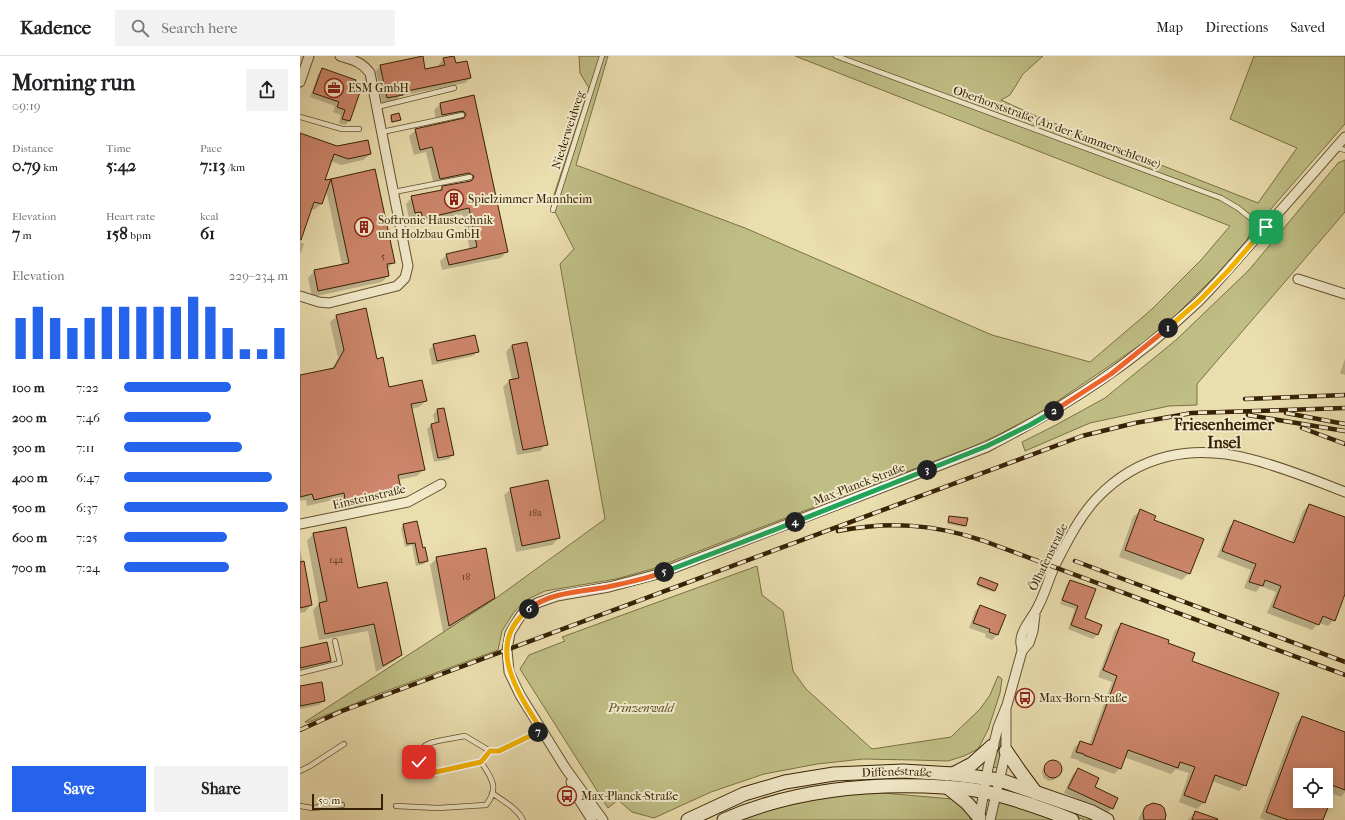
<!DOCTYPE html>
<meta charset="utf-8">
<style>
body{margin:0;font-family:"IM FELL French Canon",serif;background:#f2f2f2;color:#202124;height:100vh;display:flex;flex-direction:column;font-size:15px;white-space:nowrap}
*{box-sizing:border-box;margin:0}
p{font-size:13px;color:#757577}
.icon{flex:none;width:22px;height:22px;fill:none;stroke:currentColor;stroke-width:2;stroke-linecap:round;stroke-linejoin:round}
.map{position:relative;flex:1;overflow:hidden}
.details{display:flex;flex-direction:column;background:#fff;width:300px}
.details>*{flex:none}
.buttons{position:absolute;left:993px;top:712px;display:grid;gap:8px}
.buttons a{display:grid;place-items:center;width:40px;height:40px;border-radius:0px;background:#fff;box-shadow:0 2px 10px #0003;font-size:20px}
.scale{position:absolute;left:12px;bottom:10px;width:71px;box-sizing:border-box;padding-left:4px;border:2px solid #372205;border-top:0;font-size:11px;line-height:14px;white-space:nowrap;color:#372205;-webkit-text-stroke:3px #f1e9ca;paint-order:stroke}
.pin{position:absolute;display:grid;place-items:center;width:34px;height:34px;color:#fff;margin:-17px;border-radius:8px;box-shadow:0 2px 6px #0006}
.km{position:absolute;width:20px;height:20px;margin:-10px;border-radius:50%;background:#222;color:#fff;font-size:11px;line-height:20px;text-align:center}
.round{display:grid;place-items:center;flex:none;width:42px;height:42px;border-radius:0px;background:#f2f2f2}
.head{display:flex;align-items:center;justify-content:space-between;height:68px;padding:0 12px}
h1{font-size:22px;font-weight:800;line-height:30px}
.figures{display:grid;grid-template-columns:repeat(3,1fr);gap:6px;height:68px;padding:4px 12px}
.figures div{display:grid;align-content:center}
.figures b{font-size:17px;font-weight:800}
.figures small{font-size:11px;font-weight:400}
.figures p{font-size:11px}
.chart{height:112px;padding:8px 12px}
.chart p{display:flex;justify-content:space-between}
.chart svg{width:100%;height:72px;margin-top:4px;stroke:#2563eb;stroke-width:6}
.button{display:flex;gap:8px;margin-top:auto;padding:8px 12px}
.button a{flex:1;height:46px;border-radius:0px;background:#2563eb;color:#fff;font-size:16px;font-weight:800;line-height:46px;text-align:center}
.button a+a{background:#f2f2f2;color:#202124}
ul{padding:0 12px;list-style:none;font-size:13px}
li{display:grid;grid-template-columns:64px 48px 1fr;align-items:center;height:30px}
li i{height:10px;border-radius:5px;background:#2563eb}
header{display:flex;align-items:center;gap:24px;box-sizing:border-box;height:56px;padding:0 20px;background:#fff;border-bottom:1px solid #e0e0e0}
header strong{font-size:19px}
nav{display:flex;gap:22px;margin-inline-start:auto;font-size:14px}
.search{width:280px;height:36px;background:#f2f2f2;display:flex;align-items:center;gap:10px;box-sizing:border-box;padding:0 14px;border-radius:0px;color:#757577;font-size:15px}
main{display:flex;flex:1;min-height:0}
.map>svg:first-child{display:block}
</style>
<header>
<strong>Kadence</strong>
<div class="search"><svg class="icon" aria-label="search" viewBox="0 0 24 24"><circle cx="10" cy="10" r="6"/><path d="M15 15l6 6"/></svg>Search here</div>
<nav><a>Map</a><a>Directions</a><a>Saved</a></nav>
</header>
<main>
<section class="details">
<div class="head"><div><h1>Morning run</h1><p>09:19</p></div><a class="round"><svg class="icon" aria-label="share" viewBox="0 0 24 24"><path d="M12 15V3M7 8l5-5 5 5M5 13v7h14v-7"/></svg></a></div>
<div class="figures">
<div><p>Distance</p><b>0.79<small> km</small></b></div>
<div><p>Time</p><b>5:42</b></div>
<div><p>Pace</p><b>7:13<small> /km</small></b></div>
</div>
<div class="figures">
<div><p>Elevation</p><b>7<small> m</small></b></div>
<div><p>Heart rate</p><b>158<small> bpm</small></b></div>
<div><p>kcal</p><b>61</b></div>
</div>
<div class="chart"><p><span>Elevation</span>229–234 m</p>
<svg viewBox="0 0 160 44" preserveAspectRatio="none"><path d="M5 44V19M15 44V12M25 44V19M35 44V25M45 44V19M55 44V12M65 44V12M75 44V12M85 44V12M95 44V12M105 44V6M115 44V12M125 44V25M135 44V38M145 44V38M155 44V25"/></svg>
</div>
<ul>
<li><b>100 m</b>7:22<i style="width:65%"></i></li>
<li><b>200 m</b>7:46<i style="width:53%"></i></li>
<li><b>300 m</b>7:11<i style="width:72%"></i></li>
<li><b>400 m</b>6:47<i style="width:90%"></i></li>
<li><b>500 m</b>6:37<i style="width:100%"></i></li>
<li><b>600 m</b>7:25<i style="width:63%"></i></li>
<li><b>700 m</b>7:24<i style="width:64%"></i></li>
</ul>
<div class="button"><a>Save</a><a>Share</a></div>
</section>
<div class="map">
<svg width="1045" height="764" viewBox="0 0 1045 764">
<rect width="100%" height="100%" fill="#eaddae"/>
<filter id="stains"><feTurbulence type="fractalNoise" baseFrequency=".005" numOctaves="4"/><feColorMatrix values="0 0 0 0 .2 0 0 0 0 .09 0 0 0 0 .02 0 0 0 .5 -.17"/></filter>
<radialGradient id="worn" r=".72"><stop offset=".6" stop-color="#630" stop-opacity="0"/><stop offset="1" stop-color="#630" stop-opacity=".3"/></radialGradient>
<path fill="#bfbe85" stroke="#7b7045" d="M279 0H308L276 109 445 172 692 279 790 306 851 254 901 204 930 170 495 0H743L723 18 710 39 701 44 736 60 958 147 997 92 930 63 954 0H1045V68L950 177 947 184 918 217 877 258 843 287 740 357 696 380 674 390 352 513 316 523 245 535 228 543 214 556 202 575 198 594 81 637 9 666H5L199 540 305 463 260 208 274 193 251 148 289 32 280 17Z
M1045 104V156L897 328V349L869 350 790 367 725 395 722 386 754 370 805 342 876 284 949 214 1038 107Z
M457 510 462 539 483 555 493 615 506 633 572 693 651 681 680 653 690 639 698 620 702 623 700 637 688 674 678 693 664 700 648 705 614 704 563 703 517 708 464 718 411 736 354 762 332 756 318 744 308 752 220 613 229 599 265 585 262 581Z
M701 679 700 705 698 712 692 711 699 680Z
M561 735 652 743 666 753 671 764H439L481 749Z
M709 735 797 764H785Z
M696 739 772 764H690Z"/>
<path fill="#0003" d="M144 3 155 8 170 22 165 27 100 40 96 44 82 47 76 15 81 10 125 14 139 11V8Z
M22 13 52 31 49 65 45 69 39 67 41 59 33 56 35 50 10 41 18 18Z
M173 41 207 195 201 202 142 214 140 205 147 199 170 194 162 158 117 169 115 162 109 163 106 148 112 141 138 136 142 131 167 126 166 124 162 123 134 129 126 96 114 99 109 80 116 74 159 64 156 61 136 65 134 54 140 48Z
M91 60 100 64 91 67 90 61Z
M0 78 37 91 70 98 63 104 41 109 31 105 23 125 28 127 32 124 94 206 87 213 88 220 82 226 12 241 8 222 14 215 42 209 26 133 21 148 14 154 11 153 0 184Z
M0 186 4 188 0 199Z
M37 260 76 304 89 332 126 345 119 351 111 353 124 413 117 420 98 424 100 433 93 440 70 445 65 450 40 455 37 443 7 450 6 444 0 445V321L31 314 38 302 30 266Z
M134 289 178 295 173 300 132 309 129 294Z
M212 289 246 388 240 395 217 399 203 331 209 325 212 324 206 296Z
M1045 303V319L1040 317Z
M137 354 153 399 149 403 134 406 127 373 132 368H135L133 359Z
M211 433 259 482 252 489 216 496 204 439Z
M1009 449 1045 462V535L1034 564 1028 570 1019 567 1012 574 967 557 976 536 961 530 956 536 944 532 951 514 917 501 929 471 935 465 991 487 1003 455Z
M840 455 853 464 889 517 882 524 819 501 833 461Z
M649 461 665 469 664 471 647 468Z
M104 469 122 493 127 505 124 508 116 510 112 489 105 491 101 472Z
M13 478 58 533 101 599 94 605 76 616 68 575 19 584 13 554 19 548 7 485Z
M0 493 11 549 5 556 0 557Z
M137 502 194 541 187 548 143 576 130 509Z
M680 522 697 529 694 535 693 536 677 530Z
M770 525 783 563 800 569 797 579 793 583 768 573 775 553 760 548 767 528Z
M680 550 697 579 692 584 685 581 686 578 669 572 675 555Z
M822 568 867 587 890 606 945 729 939 735 912 725 904 746 897 753 879 746 889 717 876 713 871 718 824 701 820 712 814 718 778 705 779 704 770 702 774 692 780 686 789 689 812 626 798 621 815 574Z
M0 593 30 605 25 610 0 615Z
M0 631 24 644 19 649 0 653Z
M1002 661 1045 677V736L1041 741 1026 735V719H1000V745H1016L1022 764H965L960 762 996 667Z
M749 706H755L760 709 761 717 754 724 748 725 743 721 742 715Z
M778 714 812 752 807 757 764 737 773 718Z
M847 751 863 764H838L842 756Z
M895 756 917 764H888Z"/>
<path fill="#cd866b" stroke="#372205" d="M123 0 125 13 145 9 143 2 154 0 156 7 167 5 171 22 102 36 103 39 87 42 80 9Z
M22 12 56 24 53 31 61 33 50 65 42 63 45 54 37 51 39 46 13 37Z
M174 39 208 196 149 209 146 198 177 191 169 152 123 163 121 156 115 157 111 140 142 134V130L171 125 173 123 174 120 169 117 140 123 132 91 120 94 115 73 164 62 166 58 163 55 142 59 140 47Z
M99 57 101 64 92 66 91 59Z
M0 77 37 90 68 84 71 98 48 103 34 98 25 124 31 123 22 148 14 146 1 184H0Z
M75 113 95 207 87 208 89 220 18 235 14 214 49 207 31 123Z
M66 252 77 303 83 301 89 331 122 324 127 345 111 348 125 414 98 419 101 433 72 440 73 443 46 449 44 437 14 444 12 438 0 441V319L34 312 44 294 36 259Z
M175 279 179 296 137 305 133 288Z
M227 286 248 389 223 394 209 324 219 322 212 289Z
M144 352 154 399 138 402 131 368 139 366 137 353Z
M248 424 260 482 222 490 210 432Z
M1009 448 1045 461V538L1035 565 1023 560 1019 569 973 551 981 530 965 524 963 530 949 526 956 508 922 495 934 464 994 487Z
M840 453 856 460 854 464 904 483 890 518 825 494Z
M649 460 668 462 666 470 648 466Z
M117 465 123 492 125 491 128 505 119 507 115 487 107 488 103 468Z
M46 471 58 532 87 526 102 599 83 610 74 568 25 578 19 547 27 545 13 477Z
M186 492 195 542 149 570 136 501Z
M4 505 12 549 0 552V506Z
M680 521 698 528 695 535 677 528Z
M770 524 796 533 785 562 802 569 798 579 771 569 778 550 762 544Z
M680 549 706 559 698 579 689 576 690 573 673 567Z
M821 567 869 584 868 587 895 597 892 605 979 637 946 730 915 719 905 747 884 739 895 711 880 706 878 712 828 694 821 713 784 699V698L776 696 780 685 792 689 817 620 803 614Z
M27 586 31 605 0 612V592Z
M22 626 25 645 0 650V630Z
M1002 660 1045 676V734L1026 727V719H1000V745H1019L1029 749 1023 764H988L966 756Z
M744 713a9 9 0 1 1 18 0a9 9 0 1 1-18 0Z
M778 712 799 722 795 731 818 742 813 753 768 732Z
M853 747 861 749 864 752 866 759 865 764H844L843 757 844 753 846 750Z
M895 755 918 763 917 764H892Z"/>
<g fill="none" stroke-linecap="round" stroke-linejoin="round">
<defs>
<path id="service" d="M536 0 921 142 938 152 964 173
M77 51 154 32
M0 61 42 73H59
M82 76 162 59
M1036 91 1045 94
M94 136 170 121
M253 154 302 0
M0 617 40 607 35 585
M190 695 181 706 136 716C120 716 112 696 128 688 136 684 156 682 165 680L190 695H199L242 675
M0 715 10 710 44 688
M192 737C203 745 217 752 223 764
M0 750 12 752 42 749
M96 750 138 752 186 749C200 732 191 721 181 706"/>
<path id="minor" d="M0 26 9 0
M998 223 1045 238
M0 240 19 246 29 247 97 230 105 222 108 210 70 17C62 6 53 4 40 0
M0 468 108 446 141 428
M722 595C722 591 720 587 721 583 722 573 730 565 735 556 744 542 748 524 755 509 767 486 779 461 797 442 839 398 893 388 950 403 983 411 1014 424 1045 436
M271 726 278 742 292 764
M303 764 266 713 220 639 209 616 207 594 210 577 221 559 237 547 257 540 309 531 358 518 687 391C765 351 835 306 898 246 921 223 941 198 963 174 991 143 1018 112 1045 81
M679 764 688 712 698 671 707 649 722 595 729 587 733 575 735 559
M690 764 706 695V654"/>
<g id="secondary">
<path d="M706 695 719 714 736 737"/>
<path d="M653 718 672 708 692 690"/>
<path d="M647 731 667 747 679 761"/>
<path id="s1" d="M388 764 444 738 485 726 534 718 603 715 653 718 700 724 772 749 792 756 807 764"/>
<path d="M424 764C487 736 556 728 624 730 644 731 665 731 685 736 714 742 744 753 772 764"/>
</g>
</defs>
<use href="#service" stroke="#64512f" stroke-width="6"/>
<use href="#minor" stroke="#64512f" stroke-width="11"/>
<use href="#secondary" stroke="#372205" stroke-width="15"/>
<use href="#service" stroke="#f1e9ca" stroke-width="4.5"/>
<use href="#minor" stroke="#f1e9ca" stroke-width="9"/>
<use href="#secondary" stroke="#f1e9ca" stroke-width="13"/>
<defs>
<path id="rail" d="M945 343 1045 339
M986 357 1045 368
M948 359 1045 375
M1002 372 1045 388
M538 475C590 465 634 468 684 485L1045 619
M775 505 1045 606
M0 674 42 655 782 380 835 367 892 357 1045 352"/>
</defs>
<use href="#rail" stroke="#372205" stroke-width="4.5"/>
<use href="#rail" stroke="#f1e9ca" stroke-width="3" stroke-dasharray="9" stroke-linecap="butt"/>
</g>
<g fill="none" stroke-linecap="round" stroke-linejoin="round">
<defs>
<path id="split-1" d="M868 272 899 245 928 215 966 171"/>
<path id="split-2" d="M754 355 811 318 868 272"/>
<path id="split-3" d="M627 414 687 390 730 369 754 355"/>
<path id="split-4" d="M495 466 627 414"/>
<path id="split-5" d="M364 516 495 466"/>
<path id="split-6" d="M229 553C250 536 281 536 307 531 326 527 346 523 364 516"/>
<path id="split-7" d="M229 553C183 589 219 638 242 675L238 676"/>
<path id="split-8" d="M119 706C124 712 128 716 136 716L181 706 190 695H199L238 676"/>
</defs>
<use href="#split-1" stroke="#fff" stroke-width="8"/>
<use href="#split-2" stroke="#fff" stroke-width="8"/>
<use href="#split-3" stroke="#fff" stroke-width="8"/>
<use href="#split-4" stroke="#fff" stroke-width="8"/>
<use href="#split-5" stroke="#fff" stroke-width="8"/>
<use href="#split-6" stroke="#fff" stroke-width="8"/>
<use href="#split-7" stroke="#fff" stroke-width="8"/>
<use href="#split-8" stroke="#fff" stroke-width="8"/>
<use href="#split-1" stroke="#f5b400" stroke-width="5"/>
<use href="#split-2" stroke="#f0652b" stroke-width="5"/>
<use href="#split-3" stroke="#22a559" stroke-width="5"/>
<use href="#split-4" stroke="#22a559" stroke-width="5"/>
<use href="#split-5" stroke="#22a559" stroke-width="5"/>
<use href="#split-6" stroke="#f0652b" stroke-width="5"/>
<use href="#split-7" stroke="#f5b400" stroke-width="5"/>
<use href="#split-8" stroke="#f5b400" stroke-width="5"/>
</g>
<defs>
<symbol id="office-ring" viewBox="-11 -11 22 22"><circle r="9.5" fill="#f1e9ca" stroke="#8f2418" stroke-width="1.5"/><path d="M-6-3h4V-5.5h4V-3h4V5H-6ZM-1-4.5V-3h2v-1.5ZM-6 0V1H6V0Z" fill="#8f2418"/></symbol>
<symbol id="building-ring" viewBox="-11 -11 22 22"><circle r="9.5" fill="#f1e9ca" stroke="#8f2418" stroke-width="1.5"/><path d="M-4-6H4V6H1V3H-1V6H-4ZM-2.5-4.3h1.7v1.8h-1.7ZM.8-4.3h1.7v1.8H.8ZM-2.5-1h1.7V.8h-1.7ZM.8-1h1.7V.8H.8Z" fill="#8f2418"/></symbol>
<symbol id="bus-ring" viewBox="-11 -11 22 22"><circle r="9.5" fill="#f1e9ca" stroke="#8f2418" stroke-width="1.5"/><path d="M-5-6H5V4H4V6H2V4H-2V6H-4V4H-5ZM-3.5-4V0h7V-4ZM-3.5 1.2v1.5H-2V1.2ZM2 1.2v1.5H3.5V1.2Z" fill="#8f2418"/></symbol>
</defs>
<g fill-rule="evenodd">
<use href="#office-ring" x="23" y="21" width="22" height="22"/>
<use href="#building-ring" x="143" y="132" width="22" height="22"/>
<use href="#building-ring" x="53" y="160" width="22" height="22"/>
<use href="#bus-ring" x="714" y="631" width="22" height="22"/>
<use href="#bus-ring" x="256" y="729" width="22" height="22"/>
</g>
<g text-anchor="middle" dominant-baseline="central" stroke-width="4" stroke-linejoin="round" paint-order="stroke">
<g font-size="10" fill="#5c3b1e">
<text x="83" y="201">5</text>
<text x="235" y="457">18a</text>
<text x="36" y="504">14a</text>
<text x="166" y="521">18</text>
</g>
<g font-size="12" fill="#372205" stroke="#f1e9ca" text-anchor="start">
<text x="48" y="32">ESM GmbH</text>
<text x="168" y="143">Spielzimmer Mannheim</text>
<text x="78" y="164">Softronic Haustechnik<tspan x="78" dy="14">und Holzbau GmbH</tspan></text>
<text x="739" y="642">Max-Born-Straße</text>
<text x="281" y="740">Max-Planck-Straße</text>
</g>
<g font-size="12" fill="#372205" stroke="#f1e9ca">
<text transform="translate(757 71) rotate(20)">Oberhorststraße (An der Kammerschleuse)</text>
<text transform="translate(268 74) rotate(-72)">Niederweidweg</text>
<text transform="translate(559 428) rotate(-21)">Max-Planck-Straße</text>
<text transform="translate(69 441) rotate(-13)">Einsteinstraße</text>
<text transform="translate(748 501) rotate(-64)">Ölhafenstraße</text>
<text stroke="none"><textPath href="#s1" startOffset="217">Diffenéstraße</textPath></text>
</g>
<g font-size="12" font-style="italic" fill="#594925" stroke="#f1e9ca">
<text x="341" y="652">Prinzenwald</text>
</g>
<g font-size="16" font-weight="bold" fill="#372205" stroke="#f1e9ca">
<text x="924" y="368">Friesenheimer<tspan x="924" dy="18">Insel</tspan></text>
</g>
</g>
<rect width="100%" height="100%" filter="url(#stains)"/>
<rect width="100%" height="100%" fill="url(#worn)"/>
</svg>
<div class="buttons">
<a><svg class="icon" aria-label="locate" viewBox="0 0 24 24"><circle cx="12" cy="12" r="6"/><path d="M12 2v4M12 18v4M2 12h4M18 12h4"/></svg></a>
</div>
<div class="scale">50 m</div>
<div class="pin" style="left:966px;top:171px;background:#1e9e55"><svg class="icon" aria-label="arrive" viewBox="0 0 24 24"><path d="M6 21V4h12l-3 4 3 4H6"/></svg></div>
<div class="pin" style="left:119px;top:706px;background:#d93025"><svg class="icon" aria-label="check" viewBox="0 0 24 24"><path d="M5 12l5 5 9-10"/></svg></div>
<b class="km" style="left:868px;top:272px">1</b>
<b class="km" style="left:754px;top:355px">2</b>
<b class="km" style="left:627px;top:414px">3</b>
<b class="km" style="left:495px;top:466px">4</b>
<b class="km" style="left:364px;top:516px">5</b>
<b class="km" style="left:229px;top:553px">6</b>
<b class="km" style="left:238px;top:676px">7</b>
</div>
</main>
